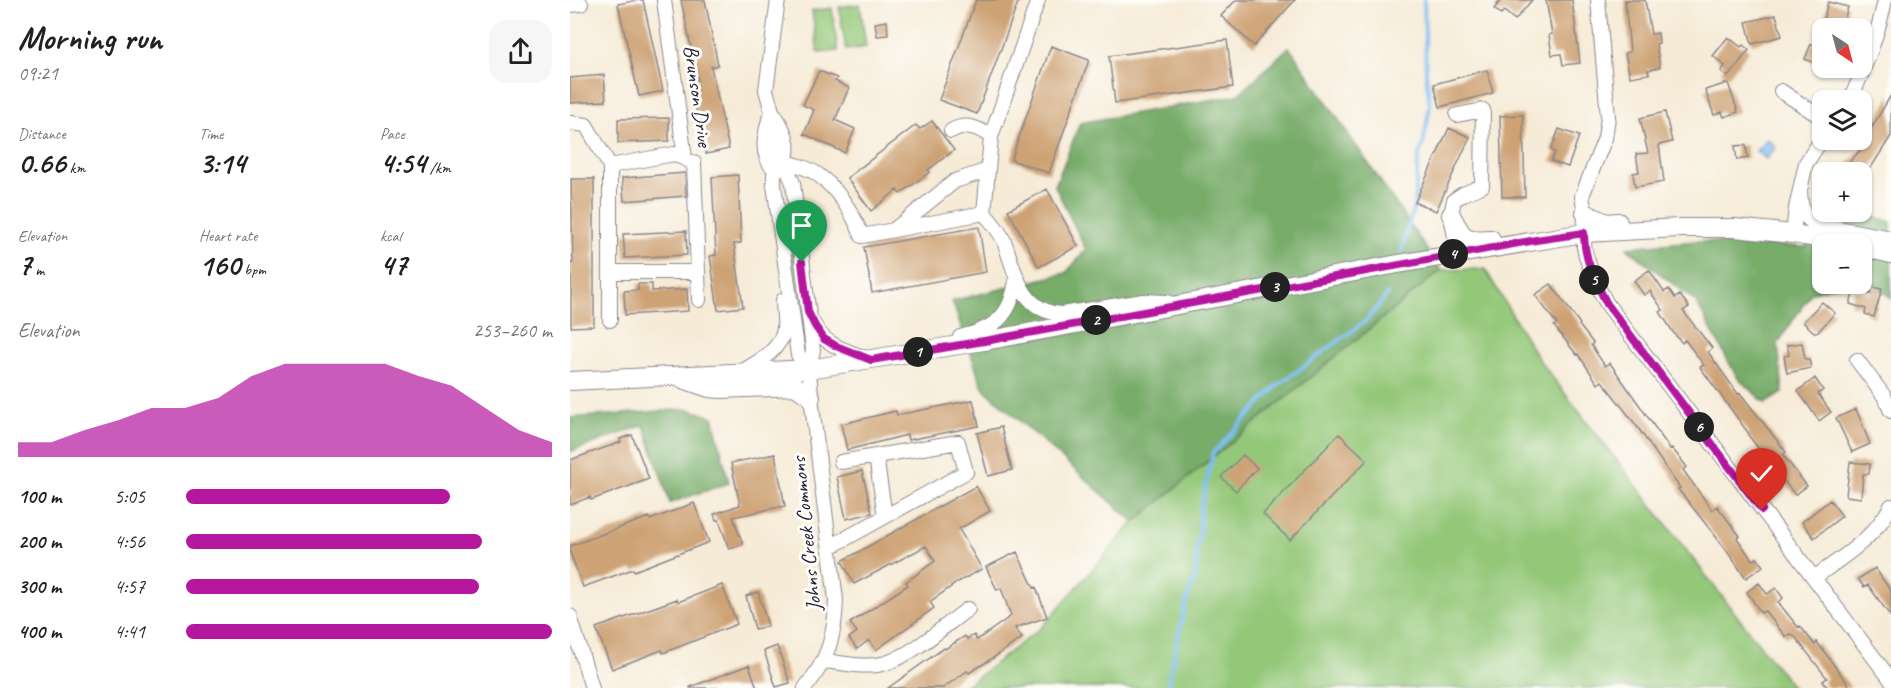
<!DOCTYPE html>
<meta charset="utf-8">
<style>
body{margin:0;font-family:Caveat,sans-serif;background:#f6f6f6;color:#202124;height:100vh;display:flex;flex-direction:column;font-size:22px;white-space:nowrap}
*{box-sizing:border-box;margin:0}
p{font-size:20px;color:#757577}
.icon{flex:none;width:33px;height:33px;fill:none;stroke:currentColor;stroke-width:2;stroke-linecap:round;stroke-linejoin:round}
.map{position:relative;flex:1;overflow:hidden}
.sheet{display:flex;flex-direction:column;background:#fff;width:570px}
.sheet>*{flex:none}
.needle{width:39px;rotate:144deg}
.buttons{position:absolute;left:1242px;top:18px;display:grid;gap:12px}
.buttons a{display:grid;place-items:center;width:60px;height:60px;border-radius:12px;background:#fff;box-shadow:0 2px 4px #0004;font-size:30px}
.pin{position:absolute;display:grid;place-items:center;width:51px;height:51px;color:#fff;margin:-62px -26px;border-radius:50% 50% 50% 0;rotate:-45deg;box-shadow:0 0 6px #0007}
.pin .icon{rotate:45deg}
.km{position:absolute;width:30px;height:30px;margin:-15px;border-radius:50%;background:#222;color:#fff;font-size:16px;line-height:30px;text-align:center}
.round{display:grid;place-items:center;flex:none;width:63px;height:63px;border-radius:18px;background:#f6f6f6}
.overview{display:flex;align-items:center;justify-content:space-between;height:102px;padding:0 18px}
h1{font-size:33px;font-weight:700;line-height:45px}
.metrics{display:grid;grid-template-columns:repeat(3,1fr);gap:9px;height:102px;padding:6px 18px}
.metrics div{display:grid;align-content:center}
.metrics b{font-size:30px;font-weight:700}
.metrics small{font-size:16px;font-weight:400}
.metrics p{font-size:16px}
.chart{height:168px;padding:12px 18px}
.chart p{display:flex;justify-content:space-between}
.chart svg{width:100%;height:108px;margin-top:6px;fill:#b5179e;opacity:.7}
ul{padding:0 18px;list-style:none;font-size:20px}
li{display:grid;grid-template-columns:96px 72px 1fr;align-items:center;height:45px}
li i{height:15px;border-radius:8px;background:#b5179e}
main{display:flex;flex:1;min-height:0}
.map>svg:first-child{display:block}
</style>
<main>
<section class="sheet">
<div class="overview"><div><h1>Morning run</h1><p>09:21</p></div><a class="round"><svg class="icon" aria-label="share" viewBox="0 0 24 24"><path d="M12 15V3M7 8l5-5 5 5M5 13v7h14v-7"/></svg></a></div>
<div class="metrics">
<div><p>Distance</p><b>0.66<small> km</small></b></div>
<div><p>Time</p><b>3:14</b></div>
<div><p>Pace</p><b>4:54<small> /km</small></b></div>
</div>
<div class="metrics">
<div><p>Elevation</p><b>7<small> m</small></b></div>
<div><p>Heart rate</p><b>160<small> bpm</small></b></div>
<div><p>kcal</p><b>47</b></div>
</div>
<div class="chart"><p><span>Elevation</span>253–260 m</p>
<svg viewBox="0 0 160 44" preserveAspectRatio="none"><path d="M0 44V38L10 38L20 33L30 29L40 24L50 24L60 20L70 11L80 6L90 6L100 6L110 6L120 11L130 15L140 24L150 33L160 38V44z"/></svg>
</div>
<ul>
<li><b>100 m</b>5:05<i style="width:72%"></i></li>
<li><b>200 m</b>4:56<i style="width:81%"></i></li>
<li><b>300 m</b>4:57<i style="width:80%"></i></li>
<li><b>400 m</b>4:41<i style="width:100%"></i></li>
</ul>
</section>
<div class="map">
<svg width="1321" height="688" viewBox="0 0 1321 688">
<rect width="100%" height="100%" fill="#fdfcf7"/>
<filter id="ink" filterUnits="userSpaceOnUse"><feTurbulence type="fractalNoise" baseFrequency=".0167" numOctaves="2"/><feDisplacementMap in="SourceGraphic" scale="12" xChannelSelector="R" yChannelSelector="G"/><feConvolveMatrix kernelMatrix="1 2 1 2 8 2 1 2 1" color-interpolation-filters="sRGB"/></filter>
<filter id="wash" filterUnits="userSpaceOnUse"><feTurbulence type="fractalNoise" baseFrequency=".008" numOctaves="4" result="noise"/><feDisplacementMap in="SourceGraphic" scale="24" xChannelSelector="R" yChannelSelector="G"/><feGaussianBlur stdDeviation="1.35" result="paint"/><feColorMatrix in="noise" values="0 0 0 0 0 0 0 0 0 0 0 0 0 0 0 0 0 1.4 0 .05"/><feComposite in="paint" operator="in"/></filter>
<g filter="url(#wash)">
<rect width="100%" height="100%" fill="#f6ebd7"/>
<path fill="#94c879" stroke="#5b755a" stroke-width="1.5" d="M290 4 296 47 276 50 269 7Z
M262 8 268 51 248 53 242 11Z
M216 221H221L237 336 236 349H232Z
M915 269 969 360 1223 688H393L472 627 564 522 871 270Z"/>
<path fill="#77ac69" stroke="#4c6752" stroke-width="1.5" d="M719 47 871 270 564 522 413 388 382 301 496 273 516 250 485 186 510 123 668 95Z
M1252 202V212H1289L1321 222V298L1294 276H1292V244H1252V284H1270L1241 293 1208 343 1213 393 1195 403 1167 377 1126 302 1056 247 1127 241 1236 247Z
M118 409 143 417 159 483 100 503 74 425 0 452V418Z"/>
<path fill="#7ebef3" stroke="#507097" stroke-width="1.5" d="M1197 139 1206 147 1196 159 1186 151Z"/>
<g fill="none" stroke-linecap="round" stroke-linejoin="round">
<path stroke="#7ebef3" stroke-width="4" d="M831 253 844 206 849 154 853 145 860 105 856 75 854 0
M597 688 616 602 626 575V551L630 532V511L643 453 707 386 797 320 818 294"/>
</g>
<g id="blocks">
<path fill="#cda274" d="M68 0H73L93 91 69 96 48 4Z
M111 0H135L148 65 141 67 159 149 136 154 120 81 128 80Z
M406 0H449L407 114 369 100Z
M666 0H725L684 46 651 16Z
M931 0H962L945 20 934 11 931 14 924 9Z
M976 0H1002L1010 63 993 65 991 54 982 55 979 35 982 34Z
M1055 0H1075L1081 34 1088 33 1089 43 1086 44 1090 67 1078 70 1079 74 1060 77 1055 53 1060 52Z
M1258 2 1278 7 1272 28H1252V66L1235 59 1241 44 1244 45 1251 28Z
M1206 15 1212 36 1182 44 1176 22Z
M317 21 318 35 307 36 305 23Z
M1158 37 1171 47 1173 45 1179 50 1158 77 1151 71 1155 66 1143 56Z
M657 40 663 87 545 103 539 56Z
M481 46 519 60 479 173 441 160Z
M917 70 923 93 870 107 864 84Z
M249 71 267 78 265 81 279 88 265 120 285 129 275 153 234 134 244 110 233 105Z
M34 75 36 101 0 103V78Z
M1158 83 1168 112 1154 117 1152 112 1144 115 1135 90Z
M1321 95V136L1302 166 1296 172H1270L1294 146 1292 144Z
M1095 112 1102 142 1089 145 1094 182 1065 187 1063 173 1069 172 1066 154 1078 153 1070 118Z
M953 115 955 197H932L930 116Z
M99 118V141L48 143V119Z
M362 121 384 150 358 170 360 172 349 180 330 194 327 190 301 211 277 178 346 125 350 129Z
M879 128 900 137 866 211 845 202Z
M989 129 1009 136 998 167 981 161 985 152 981 150Z
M1176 145 1178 158 1167 160 1165 146Z
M115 173 116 196 54 201 52 178Z
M168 175 171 243 164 244 173 307 148 310 140 256 146 255 142 177Z
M1 179H24V326L1 327V263H3Z
M477 189 508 246 469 267 438 210Z
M409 227 416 272 302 293 294 247Z
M116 231 117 255 55 258 53 234Z
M1079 270 1094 292 1099 289 1105 298 1110 295 1119 307 1113 311 1142 348 1138 352 1168 394 1170 393 1216 452 1213 455 1237 486 1225 495 1178 435 1179 434 1130 367 1134 365 1115 340 1112 343 1103 332 1090 312 1093 310 1080 291 1074 295 1064 281Z
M68 284H82V291L117 289 118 311 55 315 54 291 68 290Z
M981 284 1010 324 1009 325 1023 343 1021 345 1035 366 1040 363 1100 449 1102 448 1117 467 1113 470 1142 510 1147 506 1170 536 1167 538 1182 560 1187 558 1193 566 1176 578 1154 547 1108 489 1110 488 1066 425 1032 381 1028 384 1008 354 1007 355 984 326 987 324 965 295Z
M1302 287 1312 289 1304 317 1295 314 1296 309 1280 304 1284 290 1300 294Z
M1252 302 1265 313 1248 332H1244L1233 322Z
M1232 343 1235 359H1239L1241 368 1217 373 1214 356 1219 355 1217 345Z
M1245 378 1253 390 1248 394 1261 412 1249 421 1228 391Z
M403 400 409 426 338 440 337 435 277 450 271 424 326 411 327 415Z
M1286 409 1300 444 1282 452 1266 418Z
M431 427 442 470 418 476 407 433Z
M769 434 797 460 720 540 693 514Z
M62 435 79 479 21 500 20 497 0 505V460L51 442 50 439Z
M205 454 215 506 163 517 173 544 159 549 149 520H146L144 514 170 505 161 463Z
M673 455 687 468 666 491 651 477Z
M1280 462 1300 464 1299 474H1293L1291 498 1276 496Z
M292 471 302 513 276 519 267 477Z
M406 486 420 511 389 529 412 569 388 582 360 602 364 608 306 650 299 640 287 649 279 638 287 632 280 623 338 585 336 582 365 561 356 546 284 584 272 561Z
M1260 500 1272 516 1244 538 1232 522Z
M124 503 139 542 64 571 63 569 13 587 0 552V546L79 517 80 520Z
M447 552 464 588 466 587 477 617 445 628 452 638 426 656 399 673 397 671 373 688H318L374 648 375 649 395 636 397 639 404 635 407 640 441 616 431 588 427 590 416 567Z
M1305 568 1321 591V617L1298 585 1294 587 1288 579Z
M1189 583 1197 594 1206 588 1213 598 1208 602 1228 627 1230 626 1245 645 1247 642 1281 688H1258L1253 681 1257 678 1226 638 1221 634 1216 637 1195 611 1191 613 1177 592Z
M152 585 167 624 93 653 92 650 42 669 26 628 107 599 108 602Z
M188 592 198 626 185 629 176 596Z
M207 646 220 683 206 687 194 651Z
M179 665 187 688H120V687Z"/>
</g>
</g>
<g filter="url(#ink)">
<use href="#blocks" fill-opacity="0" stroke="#8c8689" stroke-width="1.5"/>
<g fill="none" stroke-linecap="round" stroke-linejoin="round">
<defs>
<path id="minor" d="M94 0 115 159
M208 0 196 90 202 111 209 159 214 161 223 183 243 350 239 369 241 397 266 600C265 636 258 660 235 688
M1028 0 1038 117 1035 138 1012 196 1015 213 1014 247 1016 256 1024 280 1037 304 1321 680
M0 5 11 4
M1211 91 1252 118
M1280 100C1295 68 1308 35 1315 0
M205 115C213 128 223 146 214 161
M887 115 913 110 912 186 893 194 884 200 881 215 888 254
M200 116C195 134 189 154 204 169V185L228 355 239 369
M0 123 16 125 40 166V320
M381 131C396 122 409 128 421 137
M40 166 104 154 124 163 129 300
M204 169 216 168 224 164C232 167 240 169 247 174 267 188 283 213 292 236L414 213C422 222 429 230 434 241 445 271 451 312 492 314L574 301 598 302
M1230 190C1231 205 1231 218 1246 224L1321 238
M414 213 421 137 468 0
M325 229 385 181 418 170
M1223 234 1226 208 1236 163 1252 139
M40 272H128
M242 321C252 345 276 351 299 359
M390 337C424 329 441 317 446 280
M1287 360 1314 396 1321 411
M171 372C188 362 211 350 214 329 215 320 213 309 213 300
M306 457 315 516
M260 547 396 472 388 442 271 462
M1244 578C1273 556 1303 540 1321 506
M0 616 22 688
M255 661C274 663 296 669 316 663 344 654 374 626 398 609"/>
<path id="secondary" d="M1015 213 1036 223 1048 222
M881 215C894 239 893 241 921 239
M1292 247 1321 254
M113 379 139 388 151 389 225 386 241 397
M0 381 239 369 420 340 828 264 1014 233 1109 228H1165L1223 234 1283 244"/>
</defs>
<use href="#minor" stroke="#8c8689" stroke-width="16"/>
<use href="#secondary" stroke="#8c8689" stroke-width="20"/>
<use href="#minor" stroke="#fff" stroke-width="14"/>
<use href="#secondary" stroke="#fff" stroke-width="18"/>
</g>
</g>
<g fill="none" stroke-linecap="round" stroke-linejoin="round" filter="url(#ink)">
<defs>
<path id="route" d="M232 262 238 312 245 326 254 339 266 346 301 360 420 340 966 240 1014 233C1014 260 1025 281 1037 304L1192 510"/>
</defs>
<use href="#route" stroke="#fff" stroke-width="12"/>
<use href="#route" stroke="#b5179e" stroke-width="8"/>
</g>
<g text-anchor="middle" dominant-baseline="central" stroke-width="6" stroke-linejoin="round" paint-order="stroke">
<g font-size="21" fill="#22223b" stroke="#fdfcf7">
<text transform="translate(128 96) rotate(82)">Brunson Drive</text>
<text transform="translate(236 534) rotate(-96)">Johns Creek Commons</text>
</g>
</g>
</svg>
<div class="buttons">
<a><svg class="needle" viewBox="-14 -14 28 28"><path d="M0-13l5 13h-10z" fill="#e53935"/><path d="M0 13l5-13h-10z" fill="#757577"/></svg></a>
<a><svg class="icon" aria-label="layers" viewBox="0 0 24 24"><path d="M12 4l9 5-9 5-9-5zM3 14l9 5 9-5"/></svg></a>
<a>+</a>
<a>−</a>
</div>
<div class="pin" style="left:232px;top:262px;background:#1e9e55"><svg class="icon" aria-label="arrive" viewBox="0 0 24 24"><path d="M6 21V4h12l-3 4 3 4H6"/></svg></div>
<div class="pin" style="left:1192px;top:510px;background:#d93025"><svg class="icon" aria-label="check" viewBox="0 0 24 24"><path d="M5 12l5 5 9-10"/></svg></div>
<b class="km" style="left:348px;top:352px">1</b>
<b class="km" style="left:526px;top:320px">2</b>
<b class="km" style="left:705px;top:287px">3</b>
<b class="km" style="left:883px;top:254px">4</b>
<b class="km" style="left:1024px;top:280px">5</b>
<b class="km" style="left:1129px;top:427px">6</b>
</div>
</main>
